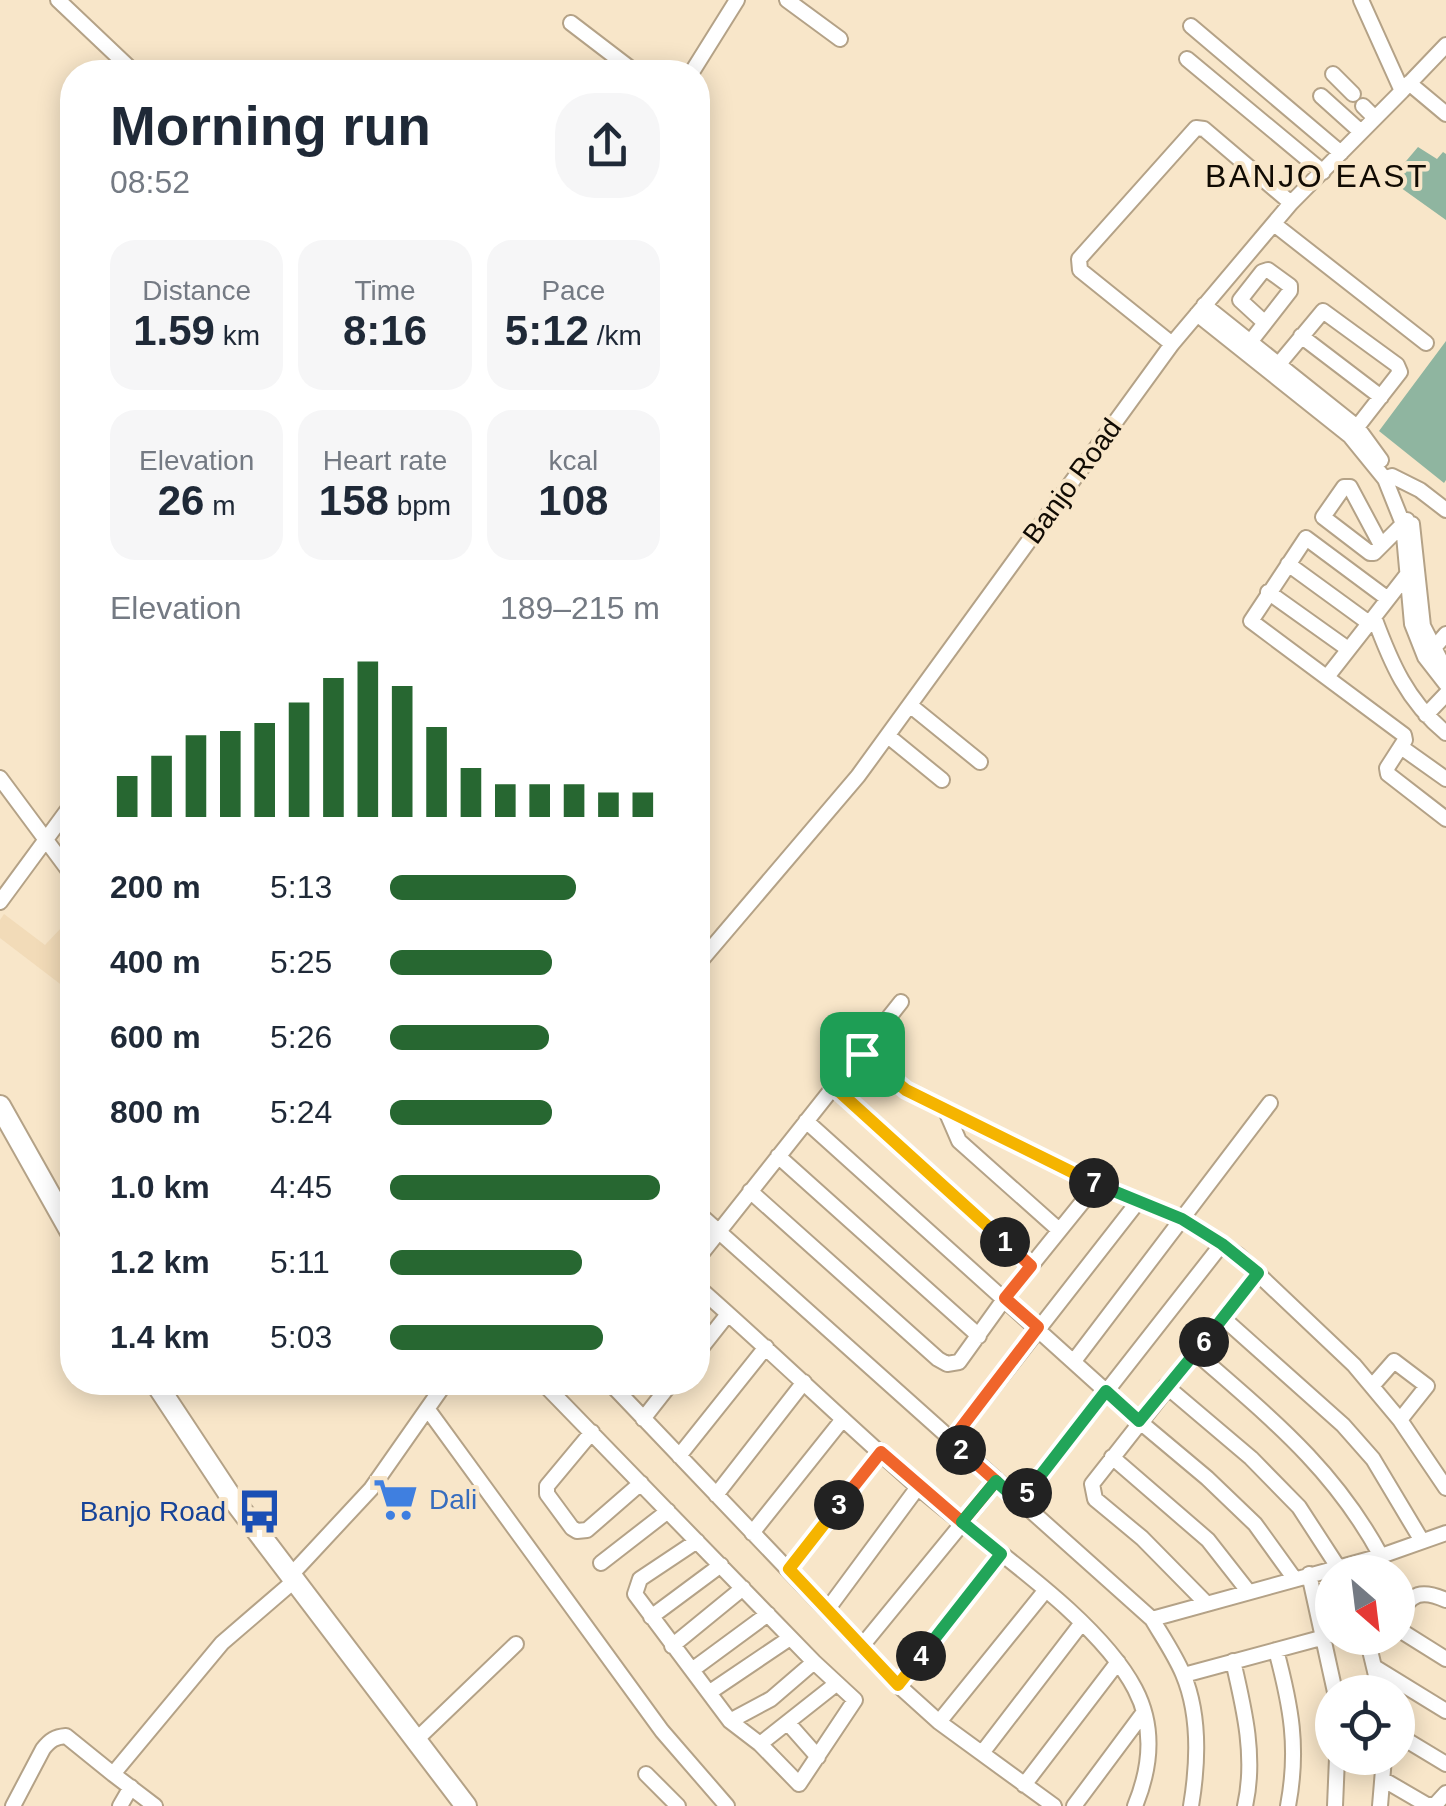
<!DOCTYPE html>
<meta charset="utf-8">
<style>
body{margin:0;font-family:Arial,sans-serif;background:#f6f6f7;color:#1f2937;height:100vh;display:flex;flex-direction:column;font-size:38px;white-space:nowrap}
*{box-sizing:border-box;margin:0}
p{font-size:32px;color:#747a83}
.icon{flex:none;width:55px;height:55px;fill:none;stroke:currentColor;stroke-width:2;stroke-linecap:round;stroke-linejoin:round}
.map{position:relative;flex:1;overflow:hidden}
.drawer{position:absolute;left:60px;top:60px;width:650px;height:1335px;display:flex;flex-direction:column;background:#fff;border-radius:40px;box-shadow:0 5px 25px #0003}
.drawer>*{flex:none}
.needle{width:65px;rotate:152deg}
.controls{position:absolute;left:1315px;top:1555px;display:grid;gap:20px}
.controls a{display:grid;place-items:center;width:100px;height:100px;border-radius:50%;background:#fff;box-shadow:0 5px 25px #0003;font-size:50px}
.pin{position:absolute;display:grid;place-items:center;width:85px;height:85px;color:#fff;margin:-42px;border-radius:20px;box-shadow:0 5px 15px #0006}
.km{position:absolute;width:50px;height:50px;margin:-25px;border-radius:50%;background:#222;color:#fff;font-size:28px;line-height:50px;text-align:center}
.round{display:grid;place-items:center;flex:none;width:105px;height:105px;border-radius:40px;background:#f6f6f7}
.summary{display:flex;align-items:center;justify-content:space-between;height:170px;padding:0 50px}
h1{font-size:55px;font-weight:700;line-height:75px}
.figures{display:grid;grid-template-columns:repeat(3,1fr);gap:15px;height:170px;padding:10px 50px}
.figures div{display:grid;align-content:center;border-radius:25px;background:#f6f6f7;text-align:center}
.figures b{font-size:42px;font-weight:700}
.figures small{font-size:28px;font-weight:400}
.figures p{font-size:28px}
.chart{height:280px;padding:20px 50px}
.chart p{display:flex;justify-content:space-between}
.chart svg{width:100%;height:180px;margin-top:10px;stroke:#276731;stroke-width:6}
ul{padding:0 50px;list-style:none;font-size:32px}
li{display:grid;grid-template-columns:160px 120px 1fr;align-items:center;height:75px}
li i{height:25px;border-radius:12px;background:#276731}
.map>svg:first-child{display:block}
</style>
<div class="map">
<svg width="1446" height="1806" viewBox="0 0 1446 1806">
<rect width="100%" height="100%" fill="#f8e6c9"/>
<path fill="#f2dbb8" d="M4 914 45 945 63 926 72 939V993L0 938V920Z"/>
<path fill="#8fb5a0" d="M1418 147 1437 159 1443 152 1446 154V220L1390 180Z
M1446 341V480L1444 483 1379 431Z"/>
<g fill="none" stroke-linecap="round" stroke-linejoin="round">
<defs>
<path id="minor" d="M58 0 134 72
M787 0 840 39
M571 23 635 72
M1191 26 1341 153
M1187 59 1323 172
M692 72 737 0
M1333 74 1353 94
M1409 83 1446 114
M1402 91 1446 45
M1321 96 1361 132
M1363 106 1375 118
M1274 224 1426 343
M1204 305 1357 427 1381 460
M1197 314 1350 436 1385 479 1403 524 1412 624 1425 657 1446 684
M1301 336 1381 397
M1172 344 1080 270 1079 259 1196 128 1204 129 1291 203
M1247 346 1290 291V286L1268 270 1262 272 1240 300 1265 323
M1273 371 1323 311 1397 365 1400 372 1354 431
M1385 479 1392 476 1420 490 1446 510
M1412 524 1423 626 1446 671
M1381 545 1350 487H1344L1323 517 1370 553H1374L1407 520
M1288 564 1369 623
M1268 592 1348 649
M1388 599 1306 538 1251 621 1404 735 1405 740 1387 768 1388 774 1446 819
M1374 617 1409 572
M1427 656 1446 634
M1327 677 1374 617C1391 663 1407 701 1446 733
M911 706 980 762
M1426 715 1446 694
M888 736 942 780
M1401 747 1446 779
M0 778 72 875
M0 902 72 804
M698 964 858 776 1172 344 1291 203 1402 91 1361 0
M862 1054 906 1090 1097 1184 1182 1219 1238 1255 1354 1365 1400 1420 1446 1488
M833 1085 1031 1265
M946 1111 959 1141 1059 1230
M806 1121 1139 1421 1207 1478 1255 1524 1294 1578
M778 1156 979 1336
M750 1191 938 1359 947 1364 959 1362 1005 1298 1097 1184
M59 1208 72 1193
M698 1213 1152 1619C1162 1636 1175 1655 1183 1674 1200 1714 1198 1764 1191 1806
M698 1258 901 1002
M698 1287C772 1352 843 1421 918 1487 981 1542 1097 1616 1135 1689 1155 1727 1151 1767 1135 1806
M1223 1318 1343 1425 1373 1459 1422 1541
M698 1352 728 1314
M1195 1352C1269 1417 1333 1467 1381 1556
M1074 1361 1270 1103
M542 1382 814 1662 855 1700 799 1784 760 1744 730 1721 635 1594 640 1579 697 1541
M609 1382 898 1685 939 1722 1054 1806
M1373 1385 1394 1361 1427 1386 1400 1420
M1166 1386 1251 1458 1299 1507 1338 1567
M429 1411 662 1731 727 1806
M643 1419 672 1382
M592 1432 547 1486V1494L572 1528 577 1531 587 1530 641 1483
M951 1441 1137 1203
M679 1456 766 1347
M1112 1457 1208 1540 1248 1591
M716 1495 804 1382
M1019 1503 1222 1244
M752 1533 843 1419
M601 1563 668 1511
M789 1569 881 1451
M1309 1574 1335 1692
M290 1576 371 1489 446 1382
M1206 1603 1142 1538 1095 1499 1092 1484 1258 1273
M827 1610 918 1487
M1398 1615C1412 1593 1421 1589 1446 1600
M651 1617 721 1565
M1152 1619 1381 1556 1446 1533
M1398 1629 1446 1659
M1367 1638 1380 1692
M672 1646 743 1588
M861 1647 997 1481
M1276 1650C1291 1706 1299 1748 1288 1806
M1233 1661C1244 1708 1256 1757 1245 1806
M1376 1668 1446 1711
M692 1670 768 1614
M1184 1675 1332 1635
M898 1685 1001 1554
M710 1692 790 1638
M730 1721 771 1699 814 1662
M939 1722 1045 1591
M788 1723 818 1757
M1398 1735 1446 1764
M416 1740 516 1644
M760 1744 836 1684
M982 1753 1081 1624
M113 1774 155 1806
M646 1774 678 1806
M1384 1780 1427 1805H1435L1446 1793
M1024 1785 1118 1662
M13 1806 43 1749C50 1740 55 1737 66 1736L113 1774 222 1643 294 1581
M120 1806 131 1787
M1074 1806 1144 1712
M1335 1806 1337 1758
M1380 1806 1384 1758"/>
<path id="highway" d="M0 1106 72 1234
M155 1382 229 1494 466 1806"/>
</defs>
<use href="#minor" stroke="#b4a287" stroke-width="18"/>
<use href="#highway" stroke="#b4a287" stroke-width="24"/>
<use href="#minor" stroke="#fff" stroke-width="14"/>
<use href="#highway" stroke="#fff" stroke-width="20"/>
</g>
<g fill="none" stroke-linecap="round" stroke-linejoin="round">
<defs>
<path id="split-1" d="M862 1054 832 1085 1005 1242"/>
<path id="split-2" d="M961 1450 951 1441 1038 1327 1005 1298 1031 1266 1005 1242"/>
<path id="split-3" d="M839 1505 881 1452 962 1522 996 1481 961 1450"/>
<path id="split-4" d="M839 1505 789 1569 898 1685 921 1656"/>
<path id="split-5" d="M921 1656 1001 1554 962 1522 996 1481 1020 1503 1027 1493"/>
<path id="split-6" d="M1027 1493 1106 1391 1139 1421 1204 1342"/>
<path id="split-7" d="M1094 1183 1182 1219 1222 1244 1258 1273 1204 1342"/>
<path id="split-8" d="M862 1054 906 1090 1094 1183"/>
</defs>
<use href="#split-1" stroke="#fff" stroke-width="20"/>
<use href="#split-2" stroke="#fff" stroke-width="20"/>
<use href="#split-3" stroke="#fff" stroke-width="20"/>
<use href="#split-4" stroke="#fff" stroke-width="20"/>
<use href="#split-5" stroke="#fff" stroke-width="20"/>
<use href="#split-6" stroke="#fff" stroke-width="20"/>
<use href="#split-7" stroke="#fff" stroke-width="20"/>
<use href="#split-8" stroke="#fff" stroke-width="20"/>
<use href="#split-1" stroke="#f5b400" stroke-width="12"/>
<use href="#split-2" stroke="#f0652b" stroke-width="12"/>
<use href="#split-3" stroke="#f0652b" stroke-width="12"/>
<use href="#split-4" stroke="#f5b400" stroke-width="12"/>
<use href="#split-5" stroke="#22a559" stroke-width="12"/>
<use href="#split-6" stroke="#22a559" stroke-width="12"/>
<use href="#split-7" stroke="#22a559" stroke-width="12"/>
<use href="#split-8" stroke="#f5b400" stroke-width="12"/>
</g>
<defs>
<symbol id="supermarket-bare" viewBox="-9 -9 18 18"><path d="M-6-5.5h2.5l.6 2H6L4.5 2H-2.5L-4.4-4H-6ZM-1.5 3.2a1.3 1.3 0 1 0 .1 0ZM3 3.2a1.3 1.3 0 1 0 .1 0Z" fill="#3f7fe0" stroke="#f8e6c9" stroke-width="2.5" paint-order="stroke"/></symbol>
<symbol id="bus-bare" viewBox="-9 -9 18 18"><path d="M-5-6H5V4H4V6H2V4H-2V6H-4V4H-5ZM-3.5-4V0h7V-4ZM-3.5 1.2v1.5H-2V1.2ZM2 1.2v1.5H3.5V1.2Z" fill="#1a4fb4" stroke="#f8e6c9" stroke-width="2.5" paint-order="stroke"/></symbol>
</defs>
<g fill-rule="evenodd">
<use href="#supermarket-bare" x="364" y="1468" width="63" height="63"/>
<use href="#bus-bare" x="228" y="1480" width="63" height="63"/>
</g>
<g text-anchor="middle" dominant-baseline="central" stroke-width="8" stroke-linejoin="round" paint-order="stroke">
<g font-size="28" fill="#110b03" stroke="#f8e6c9">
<text transform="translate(1072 481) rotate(-54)">Banjo Road</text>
</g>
<g font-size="28" fill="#366cbe" stroke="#f8e6c9" text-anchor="start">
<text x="429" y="1499">Dali</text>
</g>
<g font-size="28" fill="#164399" stroke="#f8e6c9" text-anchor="end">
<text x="226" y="1511">Banjo Road</text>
</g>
<g font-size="32" letter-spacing="2.5" fill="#110b03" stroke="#f8e6c9">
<text x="1317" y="176">BANJO EAST</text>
</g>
</g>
</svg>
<div class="controls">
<a><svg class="needle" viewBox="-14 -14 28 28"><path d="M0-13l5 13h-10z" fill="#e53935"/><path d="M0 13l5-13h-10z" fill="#747a83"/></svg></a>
<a><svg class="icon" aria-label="locate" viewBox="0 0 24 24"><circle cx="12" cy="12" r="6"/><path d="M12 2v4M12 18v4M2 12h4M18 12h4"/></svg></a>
</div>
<div class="pin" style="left:862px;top:1054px;background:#1e9e55"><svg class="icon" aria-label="arrive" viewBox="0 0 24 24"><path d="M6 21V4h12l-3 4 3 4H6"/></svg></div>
<b class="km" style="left:1005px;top:1242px">1</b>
<b class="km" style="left:961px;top:1450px">2</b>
<b class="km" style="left:839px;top:1505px">3</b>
<b class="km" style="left:921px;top:1656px">4</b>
<b class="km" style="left:1027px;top:1493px">5</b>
<b class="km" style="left:1204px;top:1342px">6</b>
<b class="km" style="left:1094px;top:1183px">7</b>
<section class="drawer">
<div class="summary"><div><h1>Morning run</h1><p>08:52</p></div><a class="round"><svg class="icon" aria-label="share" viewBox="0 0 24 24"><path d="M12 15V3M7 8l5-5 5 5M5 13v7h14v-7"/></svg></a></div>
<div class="figures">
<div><p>Distance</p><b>1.59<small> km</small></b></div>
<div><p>Time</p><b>8:16</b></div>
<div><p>Pace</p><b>5:12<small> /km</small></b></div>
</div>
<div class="figures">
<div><p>Elevation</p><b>26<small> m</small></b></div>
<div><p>Heart rate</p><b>158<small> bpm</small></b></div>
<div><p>kcal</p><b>108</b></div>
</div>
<div class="chart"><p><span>Elevation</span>189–215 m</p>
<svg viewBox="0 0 160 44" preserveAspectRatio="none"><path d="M5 44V34M15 44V29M25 44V24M35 44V23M45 44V21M55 44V16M65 44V10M75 44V6M85 44V12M95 44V22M105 44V32M115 44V36M125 44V36M135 44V36M145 44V38M155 44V38"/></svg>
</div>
<ul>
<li><b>200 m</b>5:13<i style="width:69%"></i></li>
<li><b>400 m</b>5:25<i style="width:60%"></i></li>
<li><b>600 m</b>5:26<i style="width:59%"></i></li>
<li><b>800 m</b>5:24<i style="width:60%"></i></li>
<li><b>1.0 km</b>4:45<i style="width:100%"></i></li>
<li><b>1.2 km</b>5:11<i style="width:71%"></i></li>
<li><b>1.4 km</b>5:03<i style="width:79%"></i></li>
</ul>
</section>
</div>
